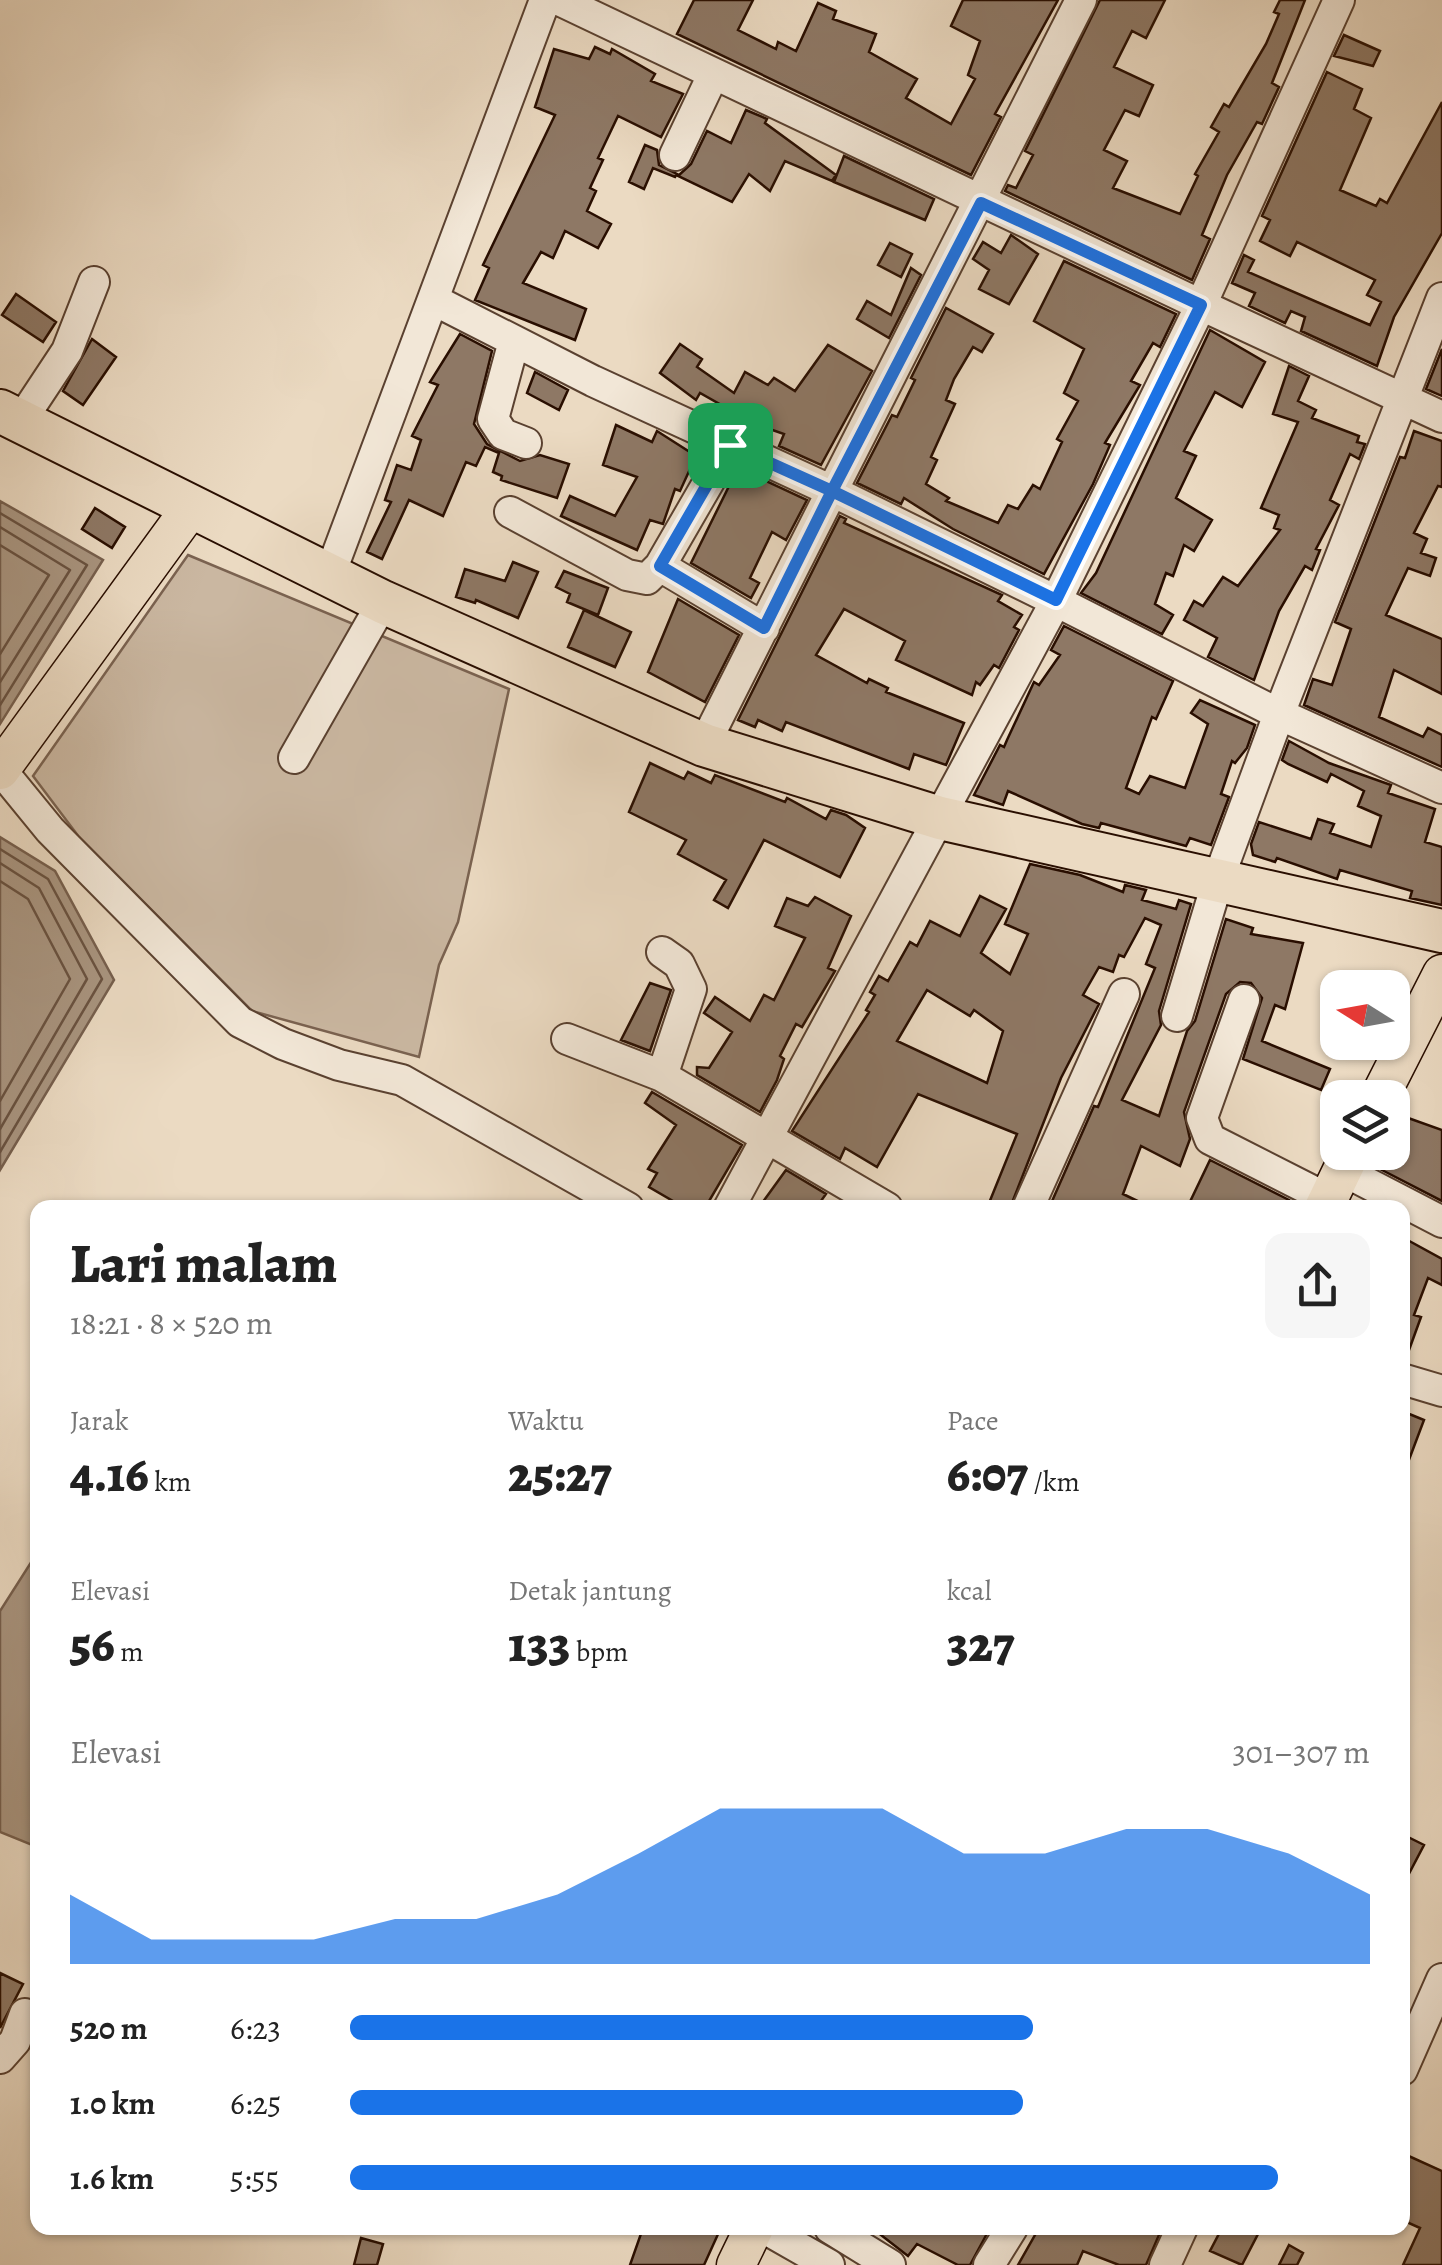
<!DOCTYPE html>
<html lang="id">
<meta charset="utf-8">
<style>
body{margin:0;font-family:Alegreya,serif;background:#f6f6f6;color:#222;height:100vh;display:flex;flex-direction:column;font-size:38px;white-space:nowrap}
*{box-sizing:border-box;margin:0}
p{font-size:32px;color:#767676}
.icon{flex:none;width:55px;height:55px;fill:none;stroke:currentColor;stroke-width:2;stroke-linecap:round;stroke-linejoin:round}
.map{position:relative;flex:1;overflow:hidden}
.side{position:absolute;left:30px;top:1200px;width:1380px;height:1035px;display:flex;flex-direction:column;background:#fff;border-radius:20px;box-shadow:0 2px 8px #0004}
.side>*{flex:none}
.needle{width:65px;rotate:281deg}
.buttons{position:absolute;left:1320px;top:970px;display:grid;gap:20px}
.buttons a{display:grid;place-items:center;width:90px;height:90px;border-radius:20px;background:#fff;box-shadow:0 2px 8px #0004;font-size:50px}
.pin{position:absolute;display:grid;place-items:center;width:85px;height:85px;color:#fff;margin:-42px;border-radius:20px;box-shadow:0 5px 15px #0006}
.round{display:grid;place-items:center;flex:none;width:105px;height:105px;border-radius:20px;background:#f6f6f6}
.head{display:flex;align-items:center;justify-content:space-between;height:170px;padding:0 40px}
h1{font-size:55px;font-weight:800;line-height:75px}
.figures{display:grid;grid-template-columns:repeat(3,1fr);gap:15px;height:170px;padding:10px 40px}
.figures div{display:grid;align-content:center}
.figures b{font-size:50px;font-weight:800}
.figures small{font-size:28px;font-weight:400}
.figures p{font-size:28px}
.chart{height:280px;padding:20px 40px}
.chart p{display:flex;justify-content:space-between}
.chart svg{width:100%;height:180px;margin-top:10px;fill:#1a73e8;opacity:.7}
ul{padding:0 40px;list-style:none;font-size:32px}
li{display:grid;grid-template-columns:160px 120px 1fr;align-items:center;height:75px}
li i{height:25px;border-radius:12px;background:#1a73e8}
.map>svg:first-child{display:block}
</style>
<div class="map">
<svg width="1442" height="2265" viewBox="0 0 1442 2265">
<rect width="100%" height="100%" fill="#ebdac2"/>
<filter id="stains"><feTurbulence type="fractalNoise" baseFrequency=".002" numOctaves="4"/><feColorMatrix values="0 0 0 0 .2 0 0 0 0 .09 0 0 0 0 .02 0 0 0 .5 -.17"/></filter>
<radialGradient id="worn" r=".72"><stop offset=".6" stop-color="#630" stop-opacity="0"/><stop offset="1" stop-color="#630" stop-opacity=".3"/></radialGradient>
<path fill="#cab7a1" stroke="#7a6250" stroke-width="2.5" d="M188 555 509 689 458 922 439 965 419 1057 252 1011 79 837 33 776Z"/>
<path fill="#a99580" stroke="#765f4d" stroke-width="2.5" d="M0 501 103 560 0 724Z
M0 837 55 871 114 980 0 1170Z
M37 1553V1847L0 1832V1611Z"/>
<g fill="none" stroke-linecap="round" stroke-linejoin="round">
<path stroke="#695240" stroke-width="2.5" d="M0 513 87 565 0 705
M0 527 70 570 0 682
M0 545 49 575 0 654
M0 849 48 879 102 979 0 1152
M0 863 39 888 87 979 0 1129
M0 881 28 899 70 979 0 1101"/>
</g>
<path fill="#8e7865" stroke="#290e00" stroke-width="2.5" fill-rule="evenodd" d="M694 0H753L738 30 776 49 778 42 796 51 818 3 836 11 833 19 876 34 869 52 917 79 906 98 951 124 975 79 968 75 980 41 951 26 963 0H1058L995 114 1001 117 971 175 677 34Z
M1100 0H1165L1146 38 1132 31 1114 67 1153 85 1139 116 1125 110 1104 150 1127 161 1113 188 1180 214 1198 176 1195 174 1219 132 1211 127 1224 104 1229 107 1266 44 1279 14 1274 12 1280 0H1305L1272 83 1279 87 1262 124 1257 122 1227 175 1202 235 1210 239 1192 280 1005 191 1008 185 1016 188 1033 155 1025 151Z
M1344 35 1380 51 1373 66 1334 56Z
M595 47 610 54 612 49 655 74 651 81 683 94 661 137 618 116 598 158 603 160 590 188 596 191 587 211 611 224 598 248 565 231 553 258 541 252 523 283 586 309 575 340 475 300 489 268 483 265 555 115 535 107 554 49 589 59Z
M1327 72 1362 89 1354 109 1371 118 1340 190 1376 206 1380 199 1387 203 1442 102V233L1394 317 1377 366 1301 331 1305 317 1291 311 1285 323 1249 306 1255 293 1232 283 1244 255 1254 260 1248 272 1370 325 1381 302 1367 295 1375 280 1297 242 1290 256 1260 241 1270 220 1262 216Z
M746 110 767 119 765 123 836 175 832 181 785 161 770 191 749 174 732 202 678 176 691 164 707 131 731 143Z
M645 145 657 150 659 165 677 174 675 177 653 168 644 189 629 182Z
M844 156 934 199 925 220 834 182Z
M1011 235 1038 254 1009 304 979 289 989 270 973 259 983 242 1001 253Z
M890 243 912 254 901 277 878 265Z
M1064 261 1176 314 1160 347 1153 343 1131 381 1140 385 1105 443 1110 445 1093 484 1044 574 953 529 904 498 901 504 857 483 892 415 897 417 915 380 911 378 946 308 993 334 982 352 973 347 954 379 946 400 955 404 931 457 937 460 926 484 949 498 946 501 998 523 1008 505 1018 509 1033 485 1040 489 1062 442 1057 439 1078 401 1064 393 1084 349 1034 321Z
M911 268 921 275 889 338 857 319 867 301 891 315Z
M16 294 56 322 43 342 2 315Z
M1210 330 1265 362 1242 407 1215 392 1184 451 1196 456 1176 498 1212 520 1194 551 1184 545 1173 576 1166 573 1155 604 1173 615 1162 634 1081 593 1096 573Z
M460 334 492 351 474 424 487 444 520 461 540 455 569 464 557 498 501 480 502 476 493 472 499 453 485 447 476 466 466 462 443 516 409 500 382 559 367 552 391 502 385 500 397 465 411 470 421 440 412 436 438 385 430 382Z
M92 339 116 357 83 405 63 391Z
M680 344 702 359 697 367 734 393 745 372 768 385 774 378 795 391 828 345 872 371 821 465 779 446 784 434 755 424 700 393 696 400 660 373Z
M1442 349V396L1426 389Z
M1289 366 1309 376 1298 401 1316 410 1312 418 1359 436 1357 442 1365 444 1359 459 1350 454 1330 500 1339 505 1316 549 1320 550 1312 570 1305 566 1279 611 1254 680 1208 657 1217 638 1184 620 1194 601 1203 606 1223 577 1238 586 1280 530 1274 528 1279 515 1261 508 1298 422 1273 414Z
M535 372 568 390 559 410 527 393Z
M616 425 652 442 657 431 696 456 680 491 675 489 663 524 650 520 637 550 561 516 570 496 615 516 637 477 603 465Z
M1414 431 1442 441V487L1438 486 1414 533 1427 539 1421 553 1436 558 1430 576 1408 568 1386 615 1442 639V694L1394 670 1379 717 1423 737 1428 728 1442 735V767L1304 705 1313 679 1332 685 1351 629 1335 622 1400 457 1405 458Z
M738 468 807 500 786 540 772 532 750 578 759 583 751 598 691 563Z
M95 508 125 527 112 548 82 529Z
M840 516 846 519 844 523 1002 595 998 601 1022 615 1014 627 1019 630 999 668 994 665 980 685 976 682 972 695 896 660 905 641 844 609 816 655 867 683 869 679 888 688 886 692 964 723 946 765 914 754 909 769 786 722 782 731 758 720 755 727 738 720Z
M513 562 538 572 518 618 476 600 475 603 456 597 465 569 505 581Z
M564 571 608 588 598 615 567 602 570 594 556 587Z
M678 599 739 635 705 702 648 672Z
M584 610 631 632 615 667 568 647Z
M1064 626 1173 681 1156 719 1152 717 1126 788 1139 794 1150 776 1185 788 1208 724 1191 713 1200 700 1255 725 1247 748 1235 763 1232 761 1221 794 1229 797 1211 845 1190 838 1186 846 1101 823 1099 828 1082 824 1008 791 1003 805 974 795 1000 745 1004 747 1007 740 1034 682 1039 685 1060 655 1051 650Z
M1289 741 1329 763 1391 785 1388 793 1435 809 1425 842 1442 847V905L1410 898 1412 891 1340 870 1337 879 1277 858 1275 862 1253 855 1251 844 1259 822 1311 839 1318 819 1334 824 1330 833 1371 847 1381 816 1358 806 1364 791 1331 774 1327 782 1288 764 1282 760Z
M650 763 684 779 688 772 711 783 715 775 785 802 787 798 826 819 831 810 846 815 865 828 840 877 764 840 728 908 714 900 726 880 678 854 686 840 629 812Z
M1030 864 1080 875 1123 892 1125 885 1146 890 1142 900 1176 909 1179 900 1191 904 1159 1011 1161 1025 1122 1100 1159 1116 1187 1031 1195 1021 1226 919 1253 928 1251 934 1303 943 1285 1009 1275 1005 1262 1041 1330 1069 1321 1090 1243 1059 1262 998 1251 983 1240 982 1226 994 1184 1112 1190 1139 1180 1166 1141 1146 1123 1194 1152 1208H1049L1094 1106 1098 1107 1155 968 1146 964 1161 925 1145 918 1124 957 1119 955 1113 972 1099 967 1083 995 1099 1004 1061 1078 1010 1208H987L1017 1134 918 1094 877 1167 845 1148 840 1159 792 1131 869 1012 866 1010 875 995 870 992 879 976 888 981 910 942 917 946 930 921 960 936 980 896 1006 909 981 953 1010 974 1028 934 1005 924ZM927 990 970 1016 974 1010 1003 1031 987 1083 897 1041Z
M815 897 851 916 828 968 835 971 802 1027 796 1024 780 1056 784 1059 777 1080 760 1112 697 1075V1067L709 1068 732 1032 704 1013 715 997 750 1021 764 995 774 1000 805 938 775 926 787 898 808 906Z
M650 983 671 990 650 1051 621 1040Z
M652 1092 742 1145 705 1208H685L649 1187 657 1173 648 1169 676 1125 645 1103Z
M1397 1114 1442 1130V1201L1380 1169 1386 1152H1392Z
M1210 1160 1289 1200 1285 1208H1187Z
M786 1170 826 1194 816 1208H751L754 1202 760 1206Z
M1402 1237 1442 1259V1285L1428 1278 1414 1315 1421 1317 1405 1361Z
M1402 1411 1424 1420 1404 1473H1402Z
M1402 1834 1424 1845 1402 1887Z
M0 1973 23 1984 0 2028Z
M1402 2153 1442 2171V2265H1403L1420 2228 1402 2220Z
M643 2228H709L719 2232 704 2265H630Z
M872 2228H990L970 2265H958L917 2244 908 2256Z
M1039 2228H1162L1146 2265H1119L1083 2251 1077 2265H1018Z
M1222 2228H1245L1258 2234 1242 2265 1210 2251Z
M361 2238 383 2244 377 2265H354Z
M1289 2245 1303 2253 1297 2265H1279Z"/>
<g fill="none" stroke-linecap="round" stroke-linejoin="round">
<defs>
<path id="minor" d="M559 0 1201 305 1339 0
M675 155 713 75
M1442 298 1279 714 1442 788
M434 300 593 381 832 491 704 745
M514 341 493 419 503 434 526 443
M20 422 67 351 94 282
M510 512 627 575 647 579 660 566 730 445
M660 566 764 628
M330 574 545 0
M294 758 383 602
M1 770 50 830 240 1022 283 1044 339 1065 402 1080 628 1208
M1244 1000 1202 1118 1210 1139 1328 1199
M1177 1016 1218 880 1279 714 1056 601 1201 305 1442 417
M567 1039 662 1076 887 1208
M662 1076 691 989 679 964 662 952
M1342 1170 1442 1222
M729 1208 1056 601 832 491 1081 0
M1028 1208 1124 994
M1402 1379 1442 1391
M0 2058 15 2041 25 2014
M1402 2070 1442 1979
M764 2228 829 2265
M830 2228 890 2265
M989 2265 1012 2228
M1165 2265 1182 2228"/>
<path id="major" d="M0 770 190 509
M1379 1098 1442 974
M1324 1208 1351 1152
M736 2265 754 2228"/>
<path id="highway" d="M0 411 383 602 704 745 940 818 1442 931"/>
</defs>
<use href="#minor" stroke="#5a4130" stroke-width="34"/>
<use href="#major" stroke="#290e00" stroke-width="41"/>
<use href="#highway" stroke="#290e00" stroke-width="46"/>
<use href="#minor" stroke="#f2e7d7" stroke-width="30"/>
<use href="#major" stroke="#ebdac2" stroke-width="38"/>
<use href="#highway" stroke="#ebdac2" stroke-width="42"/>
</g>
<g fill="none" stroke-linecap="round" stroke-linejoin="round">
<defs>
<path id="route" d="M730 445 660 566 764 628 832 491 1056 600 1201 305 981 203 832 491 730 445"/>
</defs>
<use href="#route" stroke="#fff" stroke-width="20"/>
<use href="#route" stroke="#1a73e8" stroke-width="12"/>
</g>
<rect width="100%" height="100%" filter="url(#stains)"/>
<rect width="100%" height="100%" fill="url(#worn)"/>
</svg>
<div class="buttons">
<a><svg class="needle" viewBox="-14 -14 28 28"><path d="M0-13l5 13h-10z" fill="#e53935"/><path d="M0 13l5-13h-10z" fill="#767676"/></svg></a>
<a><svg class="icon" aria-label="layers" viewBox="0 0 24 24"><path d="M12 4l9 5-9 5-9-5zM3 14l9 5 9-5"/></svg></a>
</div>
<div class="pin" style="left:730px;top:445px;background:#1e9e55"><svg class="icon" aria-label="arrive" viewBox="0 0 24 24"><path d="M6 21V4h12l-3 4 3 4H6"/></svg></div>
<section class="side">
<div class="head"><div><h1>Lari malam</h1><p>18:21 · 8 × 520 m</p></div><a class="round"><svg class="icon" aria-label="share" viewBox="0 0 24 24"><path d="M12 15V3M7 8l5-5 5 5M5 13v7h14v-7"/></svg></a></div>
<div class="figures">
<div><p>Jarak</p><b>4.16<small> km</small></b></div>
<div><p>Waktu</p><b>25:27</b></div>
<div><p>Pace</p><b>6:07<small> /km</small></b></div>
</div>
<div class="figures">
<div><p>Elevasi</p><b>56<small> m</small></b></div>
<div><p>Detak jantung</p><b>133<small> bpm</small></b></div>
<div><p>kcal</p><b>327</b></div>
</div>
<div class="chart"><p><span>Elevasi</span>301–307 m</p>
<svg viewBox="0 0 160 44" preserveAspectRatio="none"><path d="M0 44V27L10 38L20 38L30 38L40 33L50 33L60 27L70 17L80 6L90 6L100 6L110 17L120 17L130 11L140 11L150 17L160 27V44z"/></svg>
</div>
<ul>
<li><b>520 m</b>6:23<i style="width:67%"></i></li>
<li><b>1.0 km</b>6:25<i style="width:66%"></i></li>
<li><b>1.6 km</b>5:55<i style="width:91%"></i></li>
</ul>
</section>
</div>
